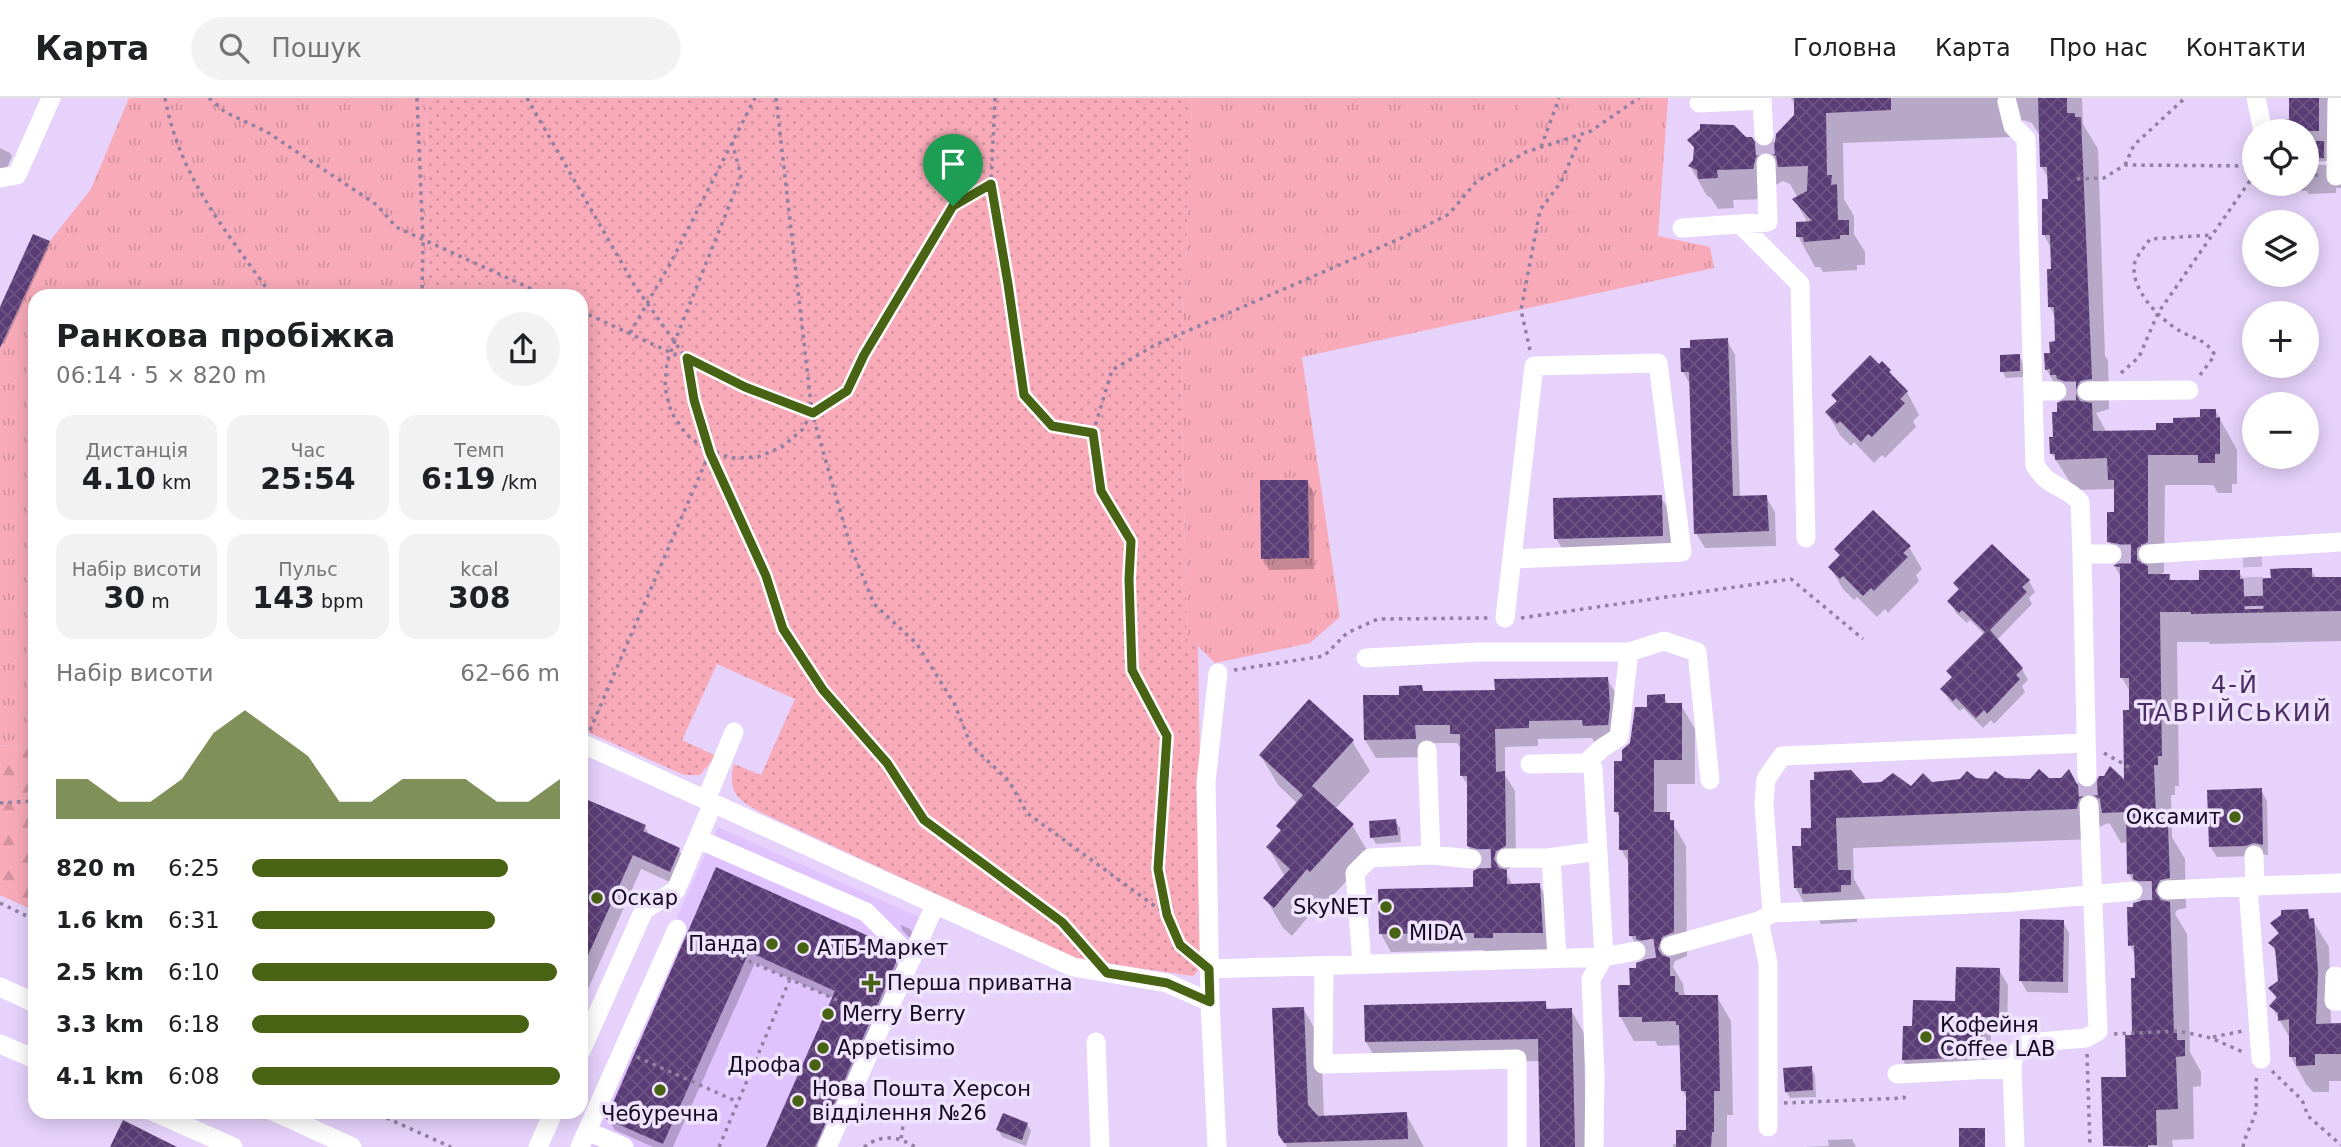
<!DOCTYPE html>
<html lang="uk">
<meta charset="utf-8">
<style>
body{margin:0;font-family:"DejaVu Sans",sans-serif;background:#f2f2f2;color:#202124;height:100vh;display:flex;flex-direction:column;font-size:26px;white-space:nowrap}
*{box-sizing:border-box;margin:0}
p{font-size:23px;color:#757577}
.icon{flex:none;width:38px;height:38px;fill:none;stroke:currentColor;stroke-width:2;stroke-linecap:round;stroke-linejoin:round}
.map{position:relative;flex:1;overflow:hidden}
.drawer{position:absolute;left:28px;top:191px;width:560px;height:830px;display:flex;flex-direction:column;background:#fff;border-radius:21px;box-shadow:0 4px 18px #0003}
.drawer>*{flex:none}
.controls{position:absolute;left:2242px;top:21px;display:grid;gap:14px}
.controls a{display:grid;place-items:center;width:77px;height:77px;border-radius:50%;background:#fff;box-shadow:0 4px 18px #0003;font-size:35px}
.pin{position:absolute;display:grid;place-items:center;width:60px;height:60px;color:#fff;margin:-72px -30px;border-radius:50% 50% 50% 0;rotate:-45deg;box-shadow:0 0 7px #0007}
.pin .icon{rotate:45deg}
.round{display:grid;place-items:center;flex:none;width:74px;height:74px;border-radius:37px;background:#f2f2f2}
.headline{display:flex;align-items:center;justify-content:space-between;height:119px;padding:0 28px}
h1{font-size:32px;font-weight:800;line-height:52px}
.metrics{display:grid;grid-template-columns:repeat(3,1fr);gap:10px;height:119px;padding:7px 28px}
.metrics div{display:grid;align-content:center;border-radius:18px;background:#f2f2f2;text-align:center}
.metrics b{font-size:30px;font-weight:800}
.metrics small{font-size:19px;font-weight:400}
.metrics p{font-size:19px}
.chart{height:196px;padding:14px 28px}
.chart p{display:flex;justify-content:space-between}
.chart svg{width:100%;height:126px;margin-top:7px;fill:#496314;opacity:.7}
ul{padding:0 28px;list-style:none;font-size:23px}
li{display:grid;grid-template-columns:112px 84px 1fr;align-items:center;height:52px}
li i{height:18px;border-radius:9px;background:#496314}
header{display:flex;align-items:center;gap:42px;box-sizing:border-box;height:98px;padding:0 35px;background:#fff;border-bottom:2px solid #e0e0e0}
header strong{font-size:33px}
nav{display:flex;gap:38px;margin-inline-start:auto;font-size:24px}
.search{width:490px;height:63px;background:#f2f2f2;display:flex;align-items:center;gap:18px;box-sizing:border-box;padding:0 24px;border-radius:38px;color:#757577;font-size:26px}
.map>svg:first-child{display:block}
</style>
<header>
<strong>Карта</strong>
<div class="search"><svg class="icon" aria-label="search" viewBox="0 0 24 24"><circle cx="10" cy="10" r="6"/><path d="M15 15l6 6"/></svg>Пошук</div>
<nav><a>Головна</a><a>Карта</a><a>Про нас</a><a>Контакти</a></nav>
</header>
<div class="map">
<svg width="2341" height="1049" viewBox="0 0 2341 1049">
<defs>
<pattern id="grass-tufts" width="24" height="20" patternUnits="userSpaceOnUse" patternTransform="scale(1.75)"><rect width="24" height="20" fill="#f8aab9"/><path d="M3 7l-1-3M5 7V3M7 7l1-3M15 17l-1-3M17 17v-4M19 17l1-3" fill="none" stroke="#d4919f"/></pattern>
<pattern id="forest-firs" width="22" height="20" patternUnits="userSpaceOnUse" patternTransform="scale(1.75)"><rect width="22" height="20" fill="#f8aab9"/><path d="M5 1l3.5 6h-7zM16 11l3.5 6h-7z" fill="#d4919f"/></pattern>
<pattern id="park-dots" width="8" height="8" patternUnits="userSpaceOnUse" patternTransform="scale(1.75)"><rect width="8" height="8" fill="#f8aab9"/><path d="M2 2h.1M6 6h.1" fill="none" stroke="#d4919f" stroke-width="1.8" stroke-linecap="round"/></pattern>
<pattern id="building-cross-hatch" width="8" height="8" patternUnits="userSpaceOnUse" patternTransform="scale(1.75)"><rect width="8" height="8" fill="#5a3c76"/><path d="M0 0l8 8M0 8l8-8" fill="none" stroke="#6d5484"/></pattern>
</defs>
<rect width="100%" height="100%" fill="#e6d2fb"/>
<path fill="#e0c3fe" d="M718 729 934 826 833 1049H583L575 1045Z"/>
<path fill="url(#grass-tufts)" d="M129 0H426L429 198H35V653L33 650 0 647V251L50 143 91 91Z
M1192 0H1668L1658 138 1710 149 1714 170 1302 259 1340 519 1310 545 1215 565 1198 548 1187 545 1181 269Z"/>
<path fill="url(#forest-firs)" d="M1517 0H1545L1535 17 1519 16Z
M0 647 34 650 35 653V813L0 797Z"/>
<path fill="url(#park-dots)" d="M426 0H1192L1181 269 1187 544 1198 548 1203 866 1193 878 1077 861 762 715C738 702 727 695 734 666L761 677 795 601 717 566 682 642 716 658 700 677H684L581 631V198H429Z"/>
<path fill="#0003" d="M1791 0H2082L2083 26 2098 51 2105 258 2108 262 2109 311 2096 315 2107 335 2158 334 2202 321 2215 312 2237 352V386H2232V395H2218L2213 387H2165L2164 474 2159 478H2169L2172 484 2201 483 2239 474 2244 482H2272L2311 472 2317 481H2341V543L2210 546 2209 544H2177L2179 688H2175V697H2171L2172 739 2185 761 2186 810 2177 812 2175 816 2187 836 2190 954 2201 974V988L2193 989 2194 1041 2172 1042 2173 1049 2105 1048 2128 980 2134 938 2137 882 2136 858 2130 847 2135 811 2143 800 2129 776 2128 744 2121 745 2110 726 2108 725 2095 731 2094 741 1853 750 1854 781 1867 804 1857 817V824L1821 826 1818 820H1813L1795 789 1803 750 1813 732 1862 686 1912 690 1931 685 1975 682 2049 681 2076 687 2086 693 2126 685 2131 614V595L2122 580V481L2115 469 2121 465 2109 443 2116 416 2115 391 2075 392 2052 356 2059 316 2065 303 2046 271 2057 245 2056 221 2050 209 2052 152 2044 137 2049 103V81L2041 68 2040 38 2032 25 2023 22 2012 31V39L1843 45 1844 101 1854 118V136L1865 154V167H1857V172L1823 174 1820 169H1815L1798 138 1808 125 1794 101 1798 100 1790 86 1783 83 1772 89 1770 101 1733 102 1734 110 1718 111 1711 100 1707 98 1690 68 1695 62 1696 53 1689 42 1766 52 1776 45 1796 18V9Z
M2291 0H2341V90H2336V95L2308 96 2307 93H2298L2294 86H2306V67H2328V63L2306 64V33H2283V21H2290Z
M0 50 10 55 12 58 7 70 0 72Z
M48 144 50 147 4 246 0 245V213Z
M1727 242 1735 257 1740 400 1766 399 1775 414 1776 448 1705 450 1696 435 1691 288 1683 274Z
M2019 258 2023 265V279L2006 280 2002 273Z
M1889 273 1907 294 1919 317 1913 323 1916 329 1885 360 1882 357 1874 365 1854 344 1851 348 1840 337 1827 315 1837 304 1833 297Z
M1307 383 1314 395V471L1269 472 1263 460Z
M1661 399 1670 414 1671 453 1565 456 1556 440Z
M1909 449 1922 471 1916 477 1919 483 1888 515 1885 511 1877 519 1857 499 1854 502 1843 491 1830 469 1840 459 1836 451Z
M2029 483 2035 494 2029 500 2032 506 1997 542 2022 571 2028 582 2022 588 2025 594 1994 626 1991 622 1983 630 1963 610 1960 613 1949 602 1943 591 1953 581 1948 573 1985 537 1970 522 1967 525 1956 515 1950 503 1960 493 1955 486Z
M1607 581 1618 599 1620 628 1595 645 1592 640 1538 641V648L1505 649V677L1515 693 1516 766 1505 773 1513 788 1539 787 1550 805 1553 853 1486 858 1483 852 1391 854 1381 836 1475 791 1484 767 1479 766 1468 748 1469 689 1462 678V652L1457 645H1425V659L1376 660 1365 642 1401 598 1421 589 1425 595 1496 593Z
M1664 598 1668 607H1681L1695 631V686H1667V716L1686 748 1687 858 1675 863 1673 869 1683 886 1685 899H1717L1731 923 1733 1017H1727V1049H1673V1046H1678L1688 1034V1002L1682 992 1681 947 1658 948 1655 943H1634L1620 918 1638 872 1646 863 1631 838 1630 767 1621 751V722L1616 714 1623 653 1633 642 1649 610Z
M1352 643 1370 673 1335 711 1352 727 1370 757 1328 803 1324 800 1292 838 1283 830 1266 801 1285 779 1268 749 1282 734 1278 728 1298 706 1278 687 1261 658Z
M2261 692 2267 703 2268 757 2261 756 2253 758 2217 759 2210 748Z
M581 701 645 729 650 738 679 752 688 767 679 788 641 771 581 907Z
M1395 723 1400 730 1401 744 1376 746 1372 739Z
M717 771 896 863 902 875 826 1049H767L833 900 755 865 673 1049H653L615 1032 608 1021Z
M2307 813 2329 849 2331 927H2341V983H2329V994H2313L2306 986 2291 959V942L2272 909 2277 902 2271 891 2280 883 2278 858 2270 845 2279 837 2273 826Z
M2063 824 2069 835 2068 895 2027 894 2021 883Z
M901 827 910 831 912 834 910 840 902 832Z
M1999 872 2008 887 2007 934H1991L1990 974 1912 977 1903 962 1914 930 1957 905Z
M1545 905 1549 913 1571 912 1584 935 1586 1049H1542L1540 963 1379 966 1366 944Z
M1303 910 1321 942 1324 1019 1406 1016 1424 1049H1287L1279 1036Z
M1811 970 1815 977 1816 999 1790 1000 1786 993Z
M1027 1026 1031 1033 1026 1048 1002 1039 998 1032Z
M1852 1041 1856 1049H1805L1829 1048 1828 1042Z"/>
<path fill="url(#building-cross-hatch)" d="M1794 0H1891V12L1826 15 1827 77H1832L1831 87 1837 86 1838 122H1849V137H1840V141L1804 144 1803 139H1796V124L1812 123 1792 101 1807 93 1808 68 1778 69 1776 58 1766 53 1756 59 1753 71 1717 72 1718 80 1698 81 1697 72 1688 68 1693 62 1694 49 1687 42 1700 31V26L1734 27 1746 39H1752L1758 49 1765 50 1775 44 1776 36 1794 17Z
M2038 0H2067V15H2075V19H2081L2092 281 2080 283 2075 294 2080 303 2092 305 2093 333 2156 332V325H2173V320L2200 319V311H2216V320L2220 319V356H2215V365H2198V357H2148V444L2137 450V462L2148 468V476H2170L2169 482H2199V472H2240V481L2271 480 2270 471 2288 470H2312V479H2341V513L2191 516V514H2160L2162 658H2158V667H2154L2156 720H2163V730L2168 729 2170 780 2160 782 2155 793 2161 802 2170 804 2174 935H2177V942H2185V958L2176 959 2178 1011 2156 1012 2157 1047H2148V1049L2103 1048 2101 979H2126L2125 937H2132L2131 880H2135L2134 847 2128 848 2127 809H2133V805L2141 803 2145 793 2143 785 2133 781V776H2127L2126 714 2102 715 2100 701 2089 695 2079 701 2077 711 1836 720 1838 772H1851V787H1841V794L1802 796V790H1794L1792 748H1801V730H1811L1810 682H1814V674L1851 672 1863 685 1881 684 1893 675 1911 688 1923 675 1932 684 1960 681 1967 673 1976 680 1988 681 1995 673 2005 680 2030 681 2039 671 2049 680H2061L2069 671 2077 686 2087 691 2094 689 2099 678H2104L2110 668 2124 681 2123 612H2129V580H2120V469L2113 468 2122 463 2124 455 2119 446 2107 444V414H2114V382H2108L2107 360 2055 362V356H2050L2049 339H2053L2052 314H2057V305L2067 300 2069 292 2064 283 2057 281 2056 277H2050V271L2045 272 2044 255H2050L2049 244 2055 243 2054 209H2048L2047 171H2051L2050 137H2042V101H2048L2047 69H2040Z
M2289 0H2319V33H2289Z
M2306 43H2324V60L2306 61Z
M33 136 50 143 0 250V209Z
M1728 240 1733 398 1767 397 1769 433 1694 436 1689 274H1681L1680 250H1690V242Z
M2020 256V273L2000 274V257Z
M1870 257 1879 266 1882 263 1891 272 1889 274 1908 293 1900 301 1905 305 1872 339 1868 336 1861 344 1840 323 1837 326 1825 314 1837 303 1831 297Z
M1260 382H1308L1309 460 1261 461Z
M1662 397 1663 438 1554 441 1553 400Z
M1873 412 1911 448 1903 455 1908 459 1874 493 1871 490 1863 498 1843 478 1840 481 1828 469 1840 457 1834 451Z
M1992 446 2030 482 2022 489 2027 494 1990 532 2023 570 2016 577 2020 581 1987 616 1984 612 1976 620 1956 600 1953 603 1940 591 1952 579 1946 573 1985 534 1962 512 1959 515 1947 503 1959 491 1953 485Z
M1608 579 1610 609 1608 627 1583 628 1582 622 1529 623V630L1495 631 1496 674 1505 673 1506 748 1496 753 1494 761 1499 770 1507 772V786L1540 785 1543 835H1493V840H1474V835L1379 836 1378 791 1473 789V773L1481 769 1484 762 1480 752 1467 748V678H1460V636H1450V627H1415L1416 641 1364 642 1363 597H1399V588L1422 587 1423 593 1495 592 1494 581Z
M1665 596V605H1682V662H1654V714H1670V722H1674V834L1662 839 1658 851 1662 857 1670 860V878H1675V894H1678L1679 897H1718L1720 993H1714V1034H1712L1711 1049H1676V1032H1686V993H1681L1679 927H1676V923L1642 924V919H1619L1618 887H1630L1629 870H1636V865L1644 862 1648 851 1645 845 1636 841V838H1629L1628 752H1619V714H1614V663H1622V652L1630 645 1635 609H1647V597Z
M1309 601 1354 642 1312 688 1354 726 1310 774 1307 771 1274 810 1263 800 1290 771 1266 749 1281 732 1276 728 1303 697 1259 657Z
M2262 690 2263 747 2254 745 2246 748 2209 749 2207 692Z
M581 699 646 727 643 733 680 750 670 774 633 757 581 873Z
M1396 721 1398 737 1370 740 1369 723Z
M716 769 875 841 897 862 815 1049H766L835 893 749 854 663 1046 606 1021Z
M2308 811 2309 821 2314 820 2318 874 2316 926 2341 925V956H2315V967L2296 968V959H2289V921L2278 923V915L2269 908 2277 899 2268 890 2278 883 2275 850 2268 845 2279 835 2270 825 2281 817V812Z
M2020 821 2064 822 2063 884 2019 883Z
M1956 869 2000 870 1999 920 1983 919 1982 959 1902 962 1903 928H1912L1913 902 1955 903Z
M1546 903V911L1572 910 1575 1049H1540L1538 941 1365 944 1364 907Z
M1304 909 1308 1007 1318 1018 1407 1014 1408 1041 1284 1045 1278 1036 1272 910Z
M1812 968 1813 992 1785 994 1783 970Z
M1003 1015 1028 1025 1022 1042 996 1032Z
M123 1022 177 1049H110Z
M1959 1030H1985V1049H1959Z"/>
<g fill="none" stroke-linecap="round" stroke-linejoin="round">
<path stroke="#c7b4da" stroke-width="19" stroke-dasharray="19 10" stroke-linecap="butt" d="M1764 38 1766 65
M2057 293H2087
M2252 450 2254 511
M2112 456H2148
M2087 679 2089 707
M1472 761 1506 760
M2133 793 2167 792
M1636 853 1670 848"/>
<path stroke="#9180a2" stroke-width="3.5" stroke-dasharray="3.5 5" stroke-linecap="butt" d="M165 0C180 81 226 132 272 198
M209 0 225 14 267 34 377 107 396 129 547 198
M417 0 423 143 422 198
M527 0 635 188 686 260 694 302 710 355 766 478 783 531 823 592 887 665 924 722 1062 823 1087 853
M776 0 812 315 850 447 874 506 917 546 954 605 971 647 1009 683 1027 715 1167 817
M995 0 991 86 1008 186 1024 297 1052 328 1093 335 1101 393 1131 443 1129 481 1132 573 1167 638 1158 771 1167 817 1180 847 1191 856
M732 44 741 78 671 253 667 264 665 289 671 314 686 336 706 352 732 360 758 359 782 349 802 332 812 315 847 293 864 257 953 108 991 86
M1541 49 1559 0
M2125 67 2134 47 2185 0
M2306 77H2318
M2077 81 2104 80 2125 67 2254 68
M581 213 745 289 812 315
M630 235 670 166 755 0
M1530 252 1521 212 1540 112 1561 84 1582 36
M2121 275 2139 259 2158 215 2254 77
M2200 277 2215 257C2204 240 2196 242 2180 233 2160 222 2128 189 2135 164 2138 156 2146 147 2150 141L2212 137
M1093 335 1112 272 1155 247 1406 138 1449 116 1476 84 1526 54 1591 33 1639 0
M1521 520 1791 481 1863 541
M1234 572 1324 558 1347 535 1378 521 1489 520
M590 632 709 356
M2104 655 2129 669
M0 705 35 703
M0 805 35 822
M694 839 869 916
M2114 936 2178 933 2211 940 2243 954
M2213 939 2243 933
M2087 956 2090 1049
M637 959 738 1004
M2272 973 2302 1002 2308 1018 2341 1047
M1784 1005 1904 1000 1905 994
M371 1013 451 1049
M896 1016 904 1021 901 1041
M719 1049 790 881
M864 1049C881 1036 899 1038 915 1049
M2243 1049C2245 1036 2254 1024 2256 1011 2257 999 2255 991 2257 977"/>
<path stroke="#fff" stroke-width="19" d="M2256 0 2263 33
M1762 2 1764 38
M2007 4 2013 28 2026 41 2035 367C2050 392 2063 385 2080 404L2082 456
M1699 5 1762 2V0
M2336 78 2337 4H2341
M0 80 17 77 51 0
M1740 126 1800 186 1806 440
M1682 130 1768 124 1766 65
M2033 293H2057
M2087 293 2189 292
M2148 456 2341 444
M1505 520 1534 268 1658 265 1682 454 1512 461
M1629 554 1664 543 1697 554 1710 682
M1366 560 1478 554H1629L1619 639 1602 650 1586 665
M581 645 1073 869 1167 885 1210 904
M1530 666 1586 665 1593 670 1604 859 1591 881 1595 977 1594 1049
M2087 679 2082 456H2112
M706 702 734 634
M698 741 866 814 912 860
M1431 757 1472 761
M1506 760H1548L1598 753
M1551 760 1557 860
M2248 788 2261 961
M2255 788 2341 785
M2167 792 2255 788 2254 757
M1772 815 2013 804 2133 793
M1759 823 1772 815 1764 706 1766 681 1782 658 2086 645
M1670 848 1759 823 1768 865V1029
M1362 866 1355 775 1370 760 1431 757 1427 652
M1324 868 1323 966 1517 961V1049
M1209 871 1604 859 1636 853
M2335 878 2334 903H2341
M0 889 35 905
M1096 944 1100 1049
M0 946 35 961
M581 953 644 812 676 792 713 705
M1897 976 2012 970
M152 1013 233 1049
M273 1013 352 1049
M587 1033 677 831
M538 1049 554 1013
M580 1049 587 1033 624 1049
M827 1049 935 807
M1217 1049 1210 904 1206 684 1218 575
M2015 1049 2012 970C2013 958 2017 952 2027 945L2086 940 2098 933 2089 707"/>
</g>
<g fill="none" stroke-linecap="round" stroke-linejoin="round">
<defs>
<path id="route" d="M991 86 1008 186 1024 297 1052 328 1093 335 1101 393 1131 443 1129 481 1132 572 1167 638 1158 771 1167 817 1180 847 1209 871 1210 904 1167 885 1107 875 1062 824 924 722 887 665 823 592 783 531 766 478 710 355 694 302 687 260 745 289 813 315 847 293 864 257 953 108Z"/>
</defs>
<use href="#route" stroke="#fff" stroke-width="14"/>
<use href="#route" stroke="#496314" stroke-width="9"/>
</g>
<g fill="#496314" stroke="#efe3fe" stroke-width="2.5">
<circle cx="2235" cy="719" r="7"/>
<circle cx="597" cy="800" r="7"/>
<circle cx="1386" cy="809" r="7"/>
<circle cx="1395" cy="835" r="7"/>
<circle cx="772" cy="846" r="7"/>
<circle cx="803" cy="850" r="7"/>
<path d="M867.5 874.5h7v7h7v7h-7v7h-7v-7h-7v-7h7z"/>
<circle cx="828" cy="916" r="7"/>
<circle cx="1926" cy="939" r="7"/>
<circle cx="823" cy="950" r="7"/>
<circle cx="815" cy="967" r="7"/>
<circle cx="660" cy="992" r="7"/>
<circle cx="798" cy="1003" r="7"/>
</g>
<g text-anchor="middle" dominant-baseline="central" stroke-width="7" stroke-linejoin="round" paint-order="stroke">
<g font-size="21" fill="#160a21" stroke="#efe3fe" text-anchor="start">
<text x="2221" y="719" text-anchor="end">Оксамит</text>
<text x="611" y="800">Оскар</text>
<text x="1372" y="809" text-anchor="end">SkyNET</text>
<text x="1409" y="835">MIDA</text>
<text x="758" y="846" text-anchor="end">Панда</text>
<text x="817" y="850">АТБ-Маркет</text>
<text x="887" y="885">Перша приватна</text>
<text x="842" y="916">Merry Berry</text>
<text x="1940" y="927">Кофейня<tspan x="1940" dy="24">Coffee LAB</tspan></text>
<text x="837" y="950">Appetisimo</text>
<text x="801" y="967" text-anchor="end">Дрофа</text>
<text x="812" y="991">Нова Пошта Херсон<tspan x="812" dy="24">відділення №26</tspan></text>
<text x="660" y="1016" text-anchor="middle">Чебуречна</text>
</g>
<g font-size="24" letter-spacing="2" fill="#4b2d65" stroke="#efe3fe">
<text x="2235" y="587">4-Й<tspan x="2235" dy="28">ТАВРІЙСЬКИЙ</tspan></text>
</g>
</g>
</svg>
<div class="controls">
<a><svg class="icon" aria-label="locate" viewBox="0 0 24 24"><circle cx="12" cy="12" r="6"/><path d="M12 2v4M12 18v4M2 12h4M18 12h4"/></svg></a>
<a><svg class="icon" aria-label="layers" viewBox="0 0 24 24"><path d="M12 4l9 5-9 5-9-5zM3 14l9 5 9-5"/></svg></a>
<a>+</a>
<a>−</a>
</div>
<div class="pin" style="left:953px;top:108px;background:#1e9e55"><svg class="icon" aria-label="arrive" viewBox="0 0 24 24"><path d="M6 21V4h12l-3 4 3 4H6"/></svg></div>
<section class="drawer">
<div class="headline"><div><h1>Ранкова пробіжка</h1><p>06:14 · 5 × 820 m</p></div><a class="round"><svg class="icon" aria-label="share" viewBox="0 0 24 24"><path d="M12 15V3M7 8l5-5 5 5M5 13v7h14v-7"/></svg></a></div>
<div class="metrics">
<div><p>Дистанція</p><b>4.10<small> km</small></b></div>
<div><p>Час</p><b>25:54</b></div>
<div><p>Темп</p><b>6:19<small> /km</small></b></div>
</div>
<div class="metrics">
<div><p>Набір висоти</p><b>30<small> m</small></b></div>
<div><p>Пульс</p><b>143<small> bpm</small></b></div>
<div><p>kcal</p><b>308</b></div>
</div>
<div class="chart"><p><span>Набір висоти</span>62–66 m</p>
<svg viewBox="0 0 160 44" preserveAspectRatio="none"><path d="M0 44V30L10 30L20 38L30 38L40 30L50 14L60 6L70 14L80 22L90 38L100 38L110 30L120 30L130 30L140 38L150 38L160 30V44z"/></svg>
</div>
<ul>
<li><b>820 m</b>6:25<i style="width:83%"></i></li>
<li><b>1.6 km</b>6:31<i style="width:79%"></i></li>
<li><b>2.5 km</b>6:10<i style="width:99%"></i></li>
<li><b>3.3 km</b>6:18<i style="width:90%"></i></li>
<li><b>4.1 km</b>6:08<i style="width:100%"></i></li>
</ul>
</section>
</div>
